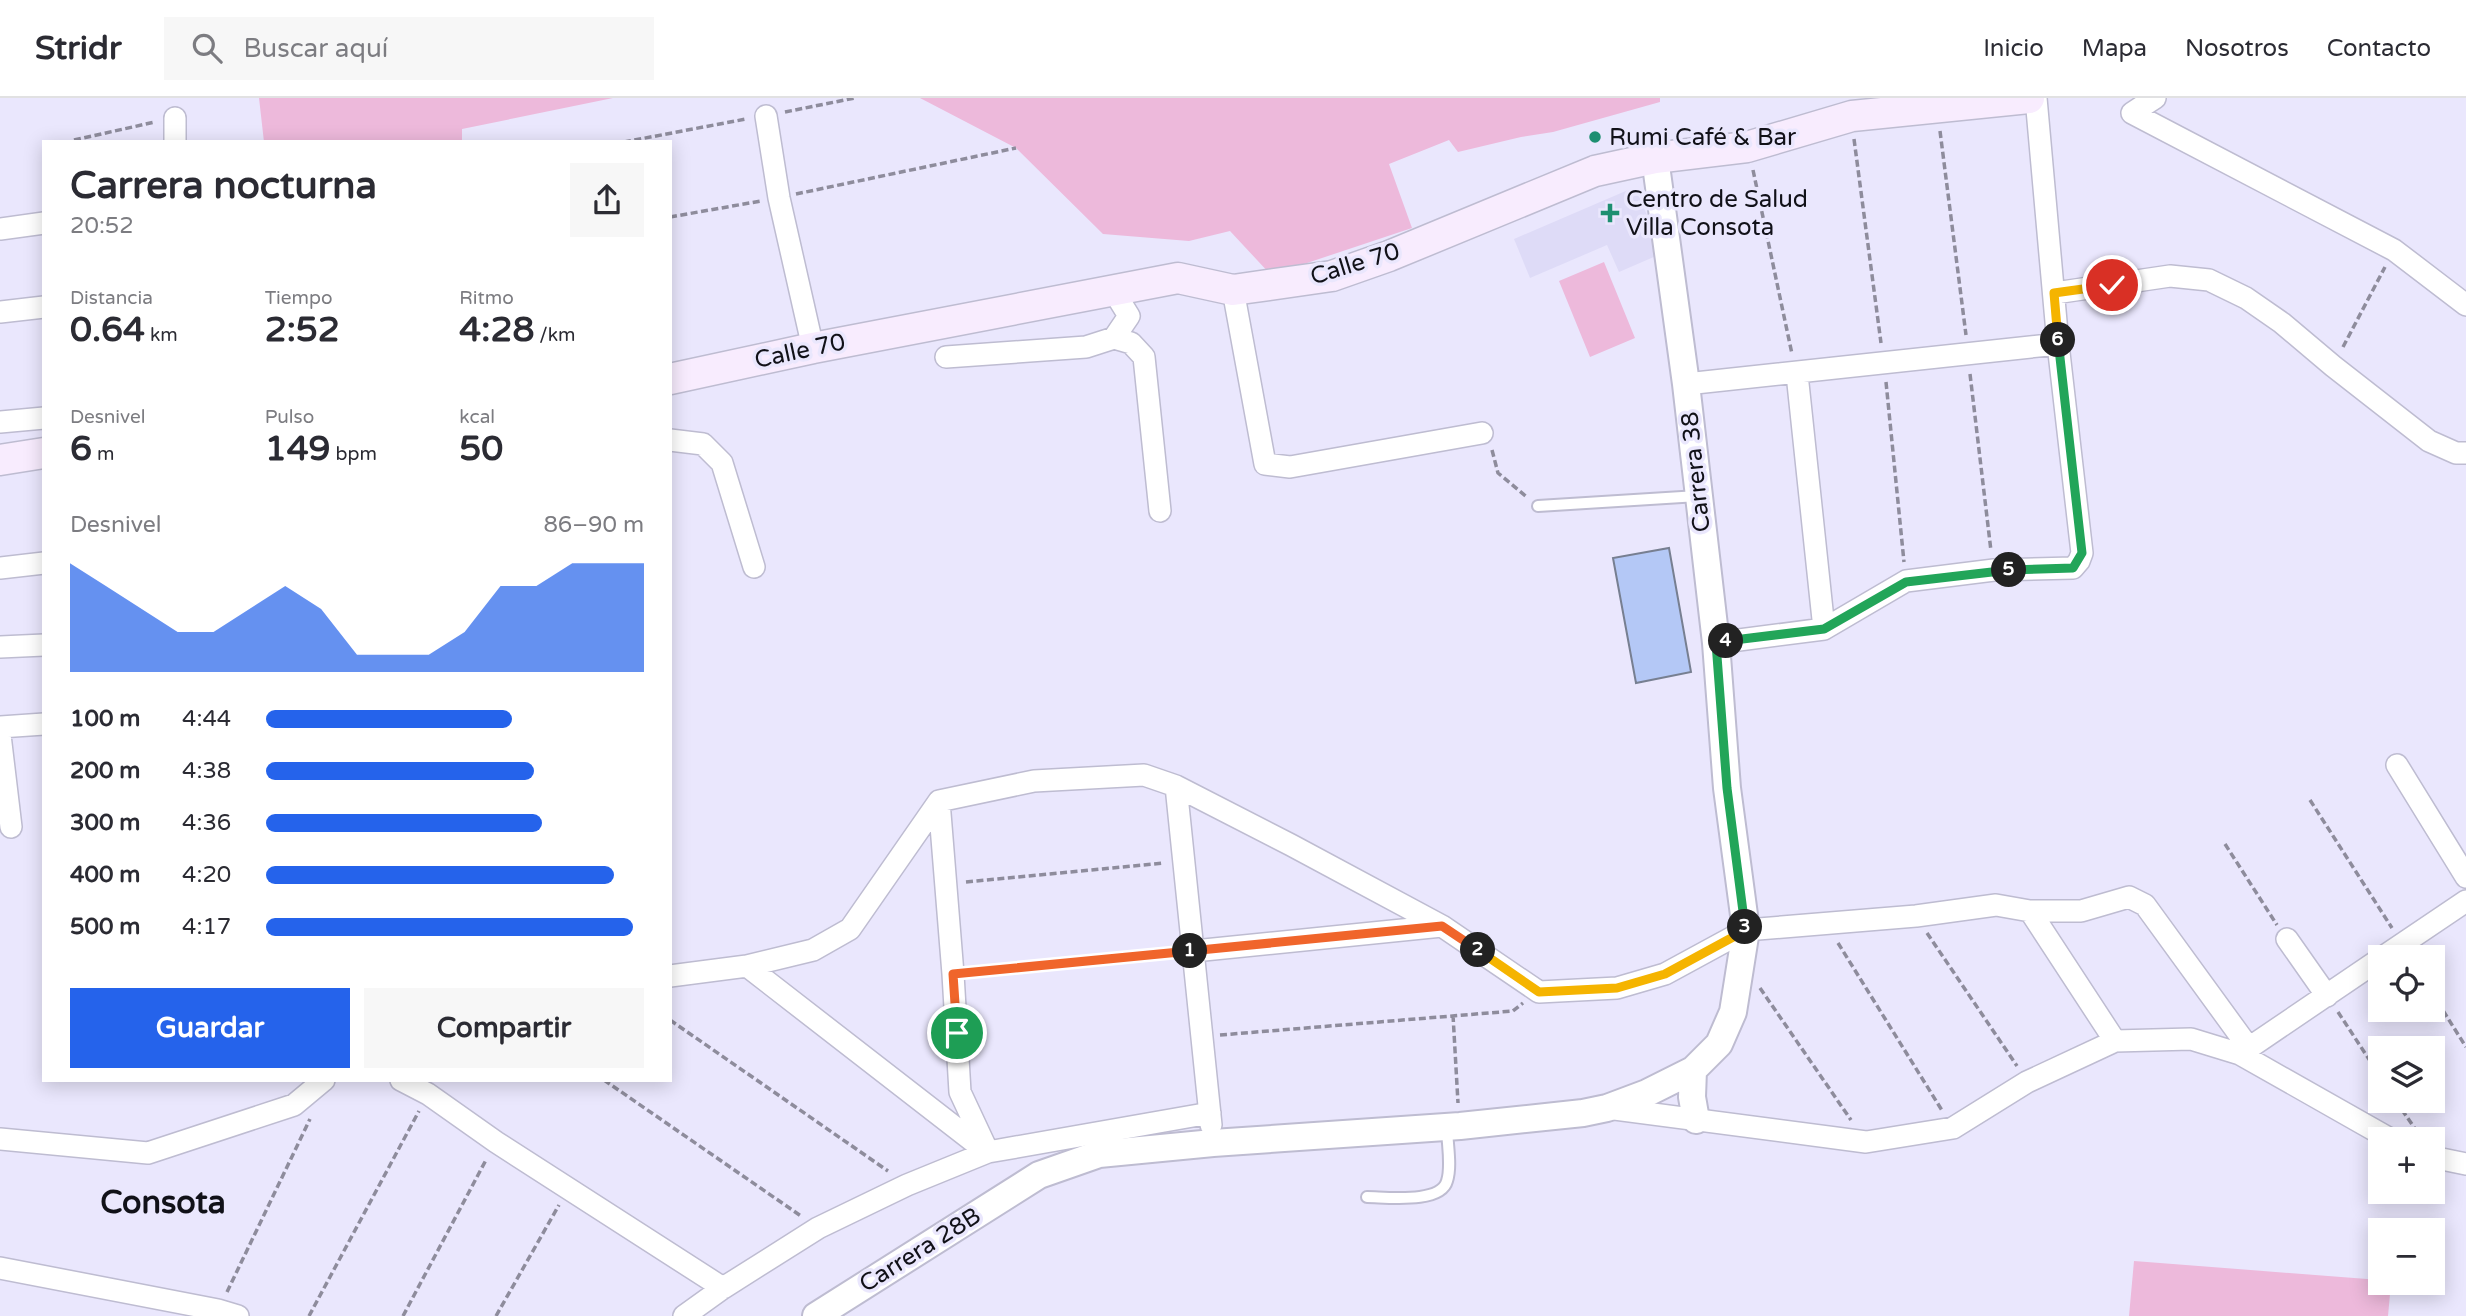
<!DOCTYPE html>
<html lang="es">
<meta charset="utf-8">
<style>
body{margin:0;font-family:"Varela Round",sans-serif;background:#f7f7f7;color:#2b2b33;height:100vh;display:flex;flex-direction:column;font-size:26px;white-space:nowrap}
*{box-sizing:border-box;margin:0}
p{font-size:23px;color:#7c7c81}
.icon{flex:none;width:38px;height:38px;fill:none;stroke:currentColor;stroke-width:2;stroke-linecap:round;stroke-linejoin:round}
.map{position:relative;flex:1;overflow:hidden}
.drawer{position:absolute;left:42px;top:42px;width:630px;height:942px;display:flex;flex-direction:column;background:#fff;border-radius:0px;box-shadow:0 4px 18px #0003}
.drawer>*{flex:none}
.controls{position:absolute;left:2368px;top:847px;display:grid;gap:14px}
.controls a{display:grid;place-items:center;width:77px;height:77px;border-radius:0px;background:#fff;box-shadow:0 4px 18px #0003;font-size:35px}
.pin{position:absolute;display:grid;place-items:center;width:60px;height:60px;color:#fff;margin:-30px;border:4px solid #fff;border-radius:50%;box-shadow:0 2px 7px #0007}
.km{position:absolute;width:35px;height:35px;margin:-18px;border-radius:50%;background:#222;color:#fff;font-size:19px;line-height:35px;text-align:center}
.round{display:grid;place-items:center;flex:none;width:74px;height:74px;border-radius:0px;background:#f7f7f7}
.summary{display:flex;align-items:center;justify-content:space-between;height:119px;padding:0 28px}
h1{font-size:38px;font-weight:800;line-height:52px}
.stats{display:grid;grid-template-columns:repeat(3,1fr);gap:10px;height:119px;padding:7px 28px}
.stats div{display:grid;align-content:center}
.stats b{font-size:35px;font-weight:800}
.stats small{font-size:19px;font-weight:400}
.stats p{font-size:19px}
.chart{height:196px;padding:14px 28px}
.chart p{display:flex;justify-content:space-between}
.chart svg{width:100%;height:126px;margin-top:7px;fill:#2563eb;opacity:.7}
.primary-button{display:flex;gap:14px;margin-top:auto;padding:14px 28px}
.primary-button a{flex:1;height:80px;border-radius:0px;background:#2563eb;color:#fff;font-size:28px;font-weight:800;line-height:80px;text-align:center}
.primary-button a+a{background:#f7f7f7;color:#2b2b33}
ul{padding:0 28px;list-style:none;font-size:23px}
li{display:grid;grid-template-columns:112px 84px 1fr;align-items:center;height:52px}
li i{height:18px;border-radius:9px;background:#2563eb}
header{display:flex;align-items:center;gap:42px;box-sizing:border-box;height:98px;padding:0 35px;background:#fff;border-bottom:2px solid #e1e1e2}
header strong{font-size:33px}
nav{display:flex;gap:38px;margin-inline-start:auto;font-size:24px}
.search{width:490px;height:63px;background:#f7f7f7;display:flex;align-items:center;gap:18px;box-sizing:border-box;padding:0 24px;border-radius:0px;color:#7c7c81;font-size:26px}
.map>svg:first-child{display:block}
</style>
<header>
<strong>Stridr</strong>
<div class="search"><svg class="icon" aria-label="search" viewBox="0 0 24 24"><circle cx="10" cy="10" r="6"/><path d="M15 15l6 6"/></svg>Buscar aquí</div>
<nav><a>Inicio</a><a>Mapa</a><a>Nosotros</a><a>Contacto</a></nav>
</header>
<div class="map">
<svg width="2466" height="1218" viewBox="0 0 2466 1218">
<rect width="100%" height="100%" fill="#eae7fd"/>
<path fill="#dedbf7" d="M1635 89 1663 155 1619 174 1607 147 1530 180 1514 141Z"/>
<path fill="#edb9db" d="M259 0H613L462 31V44H264Z
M920 0H1660V4L1553 34 1521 39 1458 54 1449 42 1389 66 1412 130 1271 177 1230 133 1189 143 1103 136 1016 50Z
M1604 164 1635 240 1590 259 1559 183Z
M2134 1163 2380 1182V1185H2391L2388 1218H2129Z"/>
<path fill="#b4c8f6" stroke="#777f91" stroke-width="2" d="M1669 450 1691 574 1636 585 1613 460Z"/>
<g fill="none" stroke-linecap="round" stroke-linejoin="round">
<defs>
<path id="service" d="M1538 408 1698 398
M1367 1099C1386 1099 1441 1106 1447 1083 1452 1068 1447 1045 1447 1029"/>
<path id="minor" d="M2155 0 2132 15 2394 152 2466 207
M766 18 779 100 813 250
M175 20V44
M0 131 44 125
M1233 192 1265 366 1290 369 1482 335
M2055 195 2170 178 2209 182 2246 200 2282 225 2333 268 2429 343 2456 355H2466
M0 214 44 209
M1114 240 1131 245 1144 259 1160 413
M946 259 1086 249 1114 240 1129 218 1113 192
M1797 276 1824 531
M1686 286 2058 246
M0 324 44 320
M670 342 703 346 722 365 754 469
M0 470 44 465
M1716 545 1824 531 1906 483 1994 472 2073 470 2079 463 2082 455 2058 246 2036 0
M0 549 44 547
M0 629 44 626
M0 637 11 729
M2397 667 2466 779
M1176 688 1211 1027
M939 703 953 876 960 994 988 1054
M2030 813 2115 943
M2287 841 2327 898
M1194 853 1442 828
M2383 859 2466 803
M747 868 983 1051
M670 878 747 868 813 852 850 831 939 703 1034 683 1144 677 1176 688 1291 747 1442 828 1539 894 1617 890 1665 876 1746 832 1916 818 1996 807 2030 813H2081L2129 799 2145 807 2249 950
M2240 956 2380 861
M401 982 428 996 496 1044 723 1190
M1607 1010 1866 1044 1953 1030 2027 984 2115 943 2191 941 2240 956 2390 1041
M0 1041 148 1055 294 1007 324 982
M2432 1059 2466 1066
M0 1170 218 1212 238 1218
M684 1218 723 1190 818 1130 907 1087 988 1054 1210 1015"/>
<path id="tertiary" d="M1693 972 1692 999 1696 1022
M816 1218 1039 1077 1099 1056 1213 1045 1460 1028 1583 1015 1607 1010 1647 995 1693 972 1719 946 1733 914 1746 832 1727 690 1716 545 1686 286 1655 60"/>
<path id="secondary" d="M670 281 813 250 1178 180 1233 192 1332 178 1389 158 1595 73 1655 60 1747 49 1852 18 2029 0
M0 362 44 355"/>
</defs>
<use href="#service" stroke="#bebcd1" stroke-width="14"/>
<use href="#minor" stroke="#bebcd1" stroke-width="24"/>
<use href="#tertiary" stroke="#bebcd1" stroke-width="30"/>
<use href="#secondary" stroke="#bebcd1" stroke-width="33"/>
<path stroke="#8e8c9c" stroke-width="3.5" stroke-dasharray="7 3.5" stroke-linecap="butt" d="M785 14 855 0
M1940 33 1966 237
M1854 41 1881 245
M74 42 155 24
M624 44 746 21
M1753 72 1792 256
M796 96 1016 50
M670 119 761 103
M2343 249 2385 169
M1970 276 1991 453
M1886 284 1904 464
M1492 352 1498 375 1528 400
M2310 702 2392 830
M2225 746 2277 827
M966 784 1164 765
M1927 835 2017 968
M1838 845 1943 1014
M973 874 1174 855
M1760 890 1851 1022
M2432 895 2466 949
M2338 914 2380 978
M1453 917 1458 1005
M670 922 888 1073
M1220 937 1513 913 1523 905
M604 982 801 1118
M2396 1003 2422 1041
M227 1194 310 1021
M309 1218 419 1013
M403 1218 486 1062
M496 1218 559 1107"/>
<use href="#service" stroke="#fff" stroke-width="10"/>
<use href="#minor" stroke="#fff" stroke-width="21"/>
<use href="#tertiary" stroke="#fff" stroke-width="26"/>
<use href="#secondary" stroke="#f8ecfe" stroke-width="30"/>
</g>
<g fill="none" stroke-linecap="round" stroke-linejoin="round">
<defs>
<path id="split-1" d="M957 935 953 876 1190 853"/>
<path id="split-2" d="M1190 853 1442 828 1478 852"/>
<path id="split-3" d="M1478 852 1539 894 1617 890 1665 876 1746 832 1745 829"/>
<path id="split-4" d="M1726 543 1716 545 1727 690 1745 829"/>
<path id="split-5" d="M1726 543 1824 531 1906 484 2009 472"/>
<path id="split-6" d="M2009 472 2073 470 2082 455 2058 242"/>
<path id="split-7" d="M2058 242 2054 195 2112 187"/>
</defs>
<use href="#split-1" stroke="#fff" stroke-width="14"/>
<use href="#split-2" stroke="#fff" stroke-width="14"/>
<use href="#split-3" stroke="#fff" stroke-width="14"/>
<use href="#split-4" stroke="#fff" stroke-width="14"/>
<use href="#split-5" stroke="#fff" stroke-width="14"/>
<use href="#split-6" stroke="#fff" stroke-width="14"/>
<use href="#split-7" stroke="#fff" stroke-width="14"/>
<use href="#split-1" stroke="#f0652b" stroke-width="9"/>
<use href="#split-2" stroke="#f0652b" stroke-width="9"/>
<use href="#split-3" stroke="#f5b400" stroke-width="9"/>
<use href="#split-4" stroke="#22a559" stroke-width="9"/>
<use href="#split-5" stroke="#22a559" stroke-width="9"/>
<use href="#split-6" stroke="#22a559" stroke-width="9"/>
<use href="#split-7" stroke="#f5b400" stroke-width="9"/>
</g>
<g fill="#1d8f71" stroke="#eae7fd" stroke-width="2.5">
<circle cx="1595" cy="39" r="7"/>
<path d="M1606.5 104.5h7v7h7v7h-7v7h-7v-7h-7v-7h7z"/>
</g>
<g text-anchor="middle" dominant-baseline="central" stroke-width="7" stroke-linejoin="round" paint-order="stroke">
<g font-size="24" fill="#111118" stroke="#eae7fd" text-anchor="start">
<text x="1609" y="39">Rumi Café &amp; Bar</text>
<text x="1626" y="101">Centro de Salud<tspan x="1626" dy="28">Villa Consota</tspan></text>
</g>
<g font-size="24" fill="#111118" stroke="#eae7fd">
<text transform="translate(1355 166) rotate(-17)">Calle 70</text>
<text transform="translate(800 253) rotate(-12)">Calle 70</text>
<text transform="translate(1696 374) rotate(-96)">Carrera 38</text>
<text transform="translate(920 1152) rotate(-32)">Carrera 28B</text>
</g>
<g font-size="32" font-weight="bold" fill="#111118" stroke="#eae7fd">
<text x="163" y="1105">Consota</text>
</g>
</g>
</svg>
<div class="controls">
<a><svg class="icon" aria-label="locate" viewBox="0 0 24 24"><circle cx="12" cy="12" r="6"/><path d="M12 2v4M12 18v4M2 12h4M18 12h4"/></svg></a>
<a><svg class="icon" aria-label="layers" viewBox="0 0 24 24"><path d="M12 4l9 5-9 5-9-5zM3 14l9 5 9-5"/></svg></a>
<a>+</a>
<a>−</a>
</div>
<div class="pin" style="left:957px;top:935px;background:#1e9e55"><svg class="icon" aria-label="arrive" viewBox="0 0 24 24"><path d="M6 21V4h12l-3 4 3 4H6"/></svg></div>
<div class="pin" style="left:2112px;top:187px;background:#d93025"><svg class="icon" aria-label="check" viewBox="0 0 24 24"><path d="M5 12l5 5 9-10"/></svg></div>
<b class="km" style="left:1190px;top:853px">1</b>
<b class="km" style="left:1478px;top:852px">2</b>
<b class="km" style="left:1745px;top:829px">3</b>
<b class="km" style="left:1726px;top:543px">4</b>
<b class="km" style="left:2009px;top:472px">5</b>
<b class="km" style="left:2058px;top:242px">6</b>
<section class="drawer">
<div class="summary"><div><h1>Carrera nocturna</h1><p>20:52</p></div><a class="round"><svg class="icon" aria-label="share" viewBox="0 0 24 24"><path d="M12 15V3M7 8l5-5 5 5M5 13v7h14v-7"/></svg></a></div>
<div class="stats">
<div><p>Distancia</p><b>0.64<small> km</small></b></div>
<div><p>Tiempo</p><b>2:52</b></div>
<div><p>Ritmo</p><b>4:28<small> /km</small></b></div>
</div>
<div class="stats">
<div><p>Desnivel</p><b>6<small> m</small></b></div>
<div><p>Pulso</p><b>149<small> bpm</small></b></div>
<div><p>kcal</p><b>50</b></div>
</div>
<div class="chart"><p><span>Desnivel</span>86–90 m</p>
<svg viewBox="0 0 160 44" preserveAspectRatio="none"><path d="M0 44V6L10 14L20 22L30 30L40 30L50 22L60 14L70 22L80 38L90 38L100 38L110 30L120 14L130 14L140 6L150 6L160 6V44z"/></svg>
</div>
<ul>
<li><b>100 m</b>4:44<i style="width:65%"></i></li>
<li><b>200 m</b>4:38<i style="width:71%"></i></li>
<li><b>300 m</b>4:36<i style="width:73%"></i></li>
<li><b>400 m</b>4:20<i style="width:92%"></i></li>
<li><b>500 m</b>4:17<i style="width:97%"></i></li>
</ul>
<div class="primary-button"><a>Guardar</a><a>Compartir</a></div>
</section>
</div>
